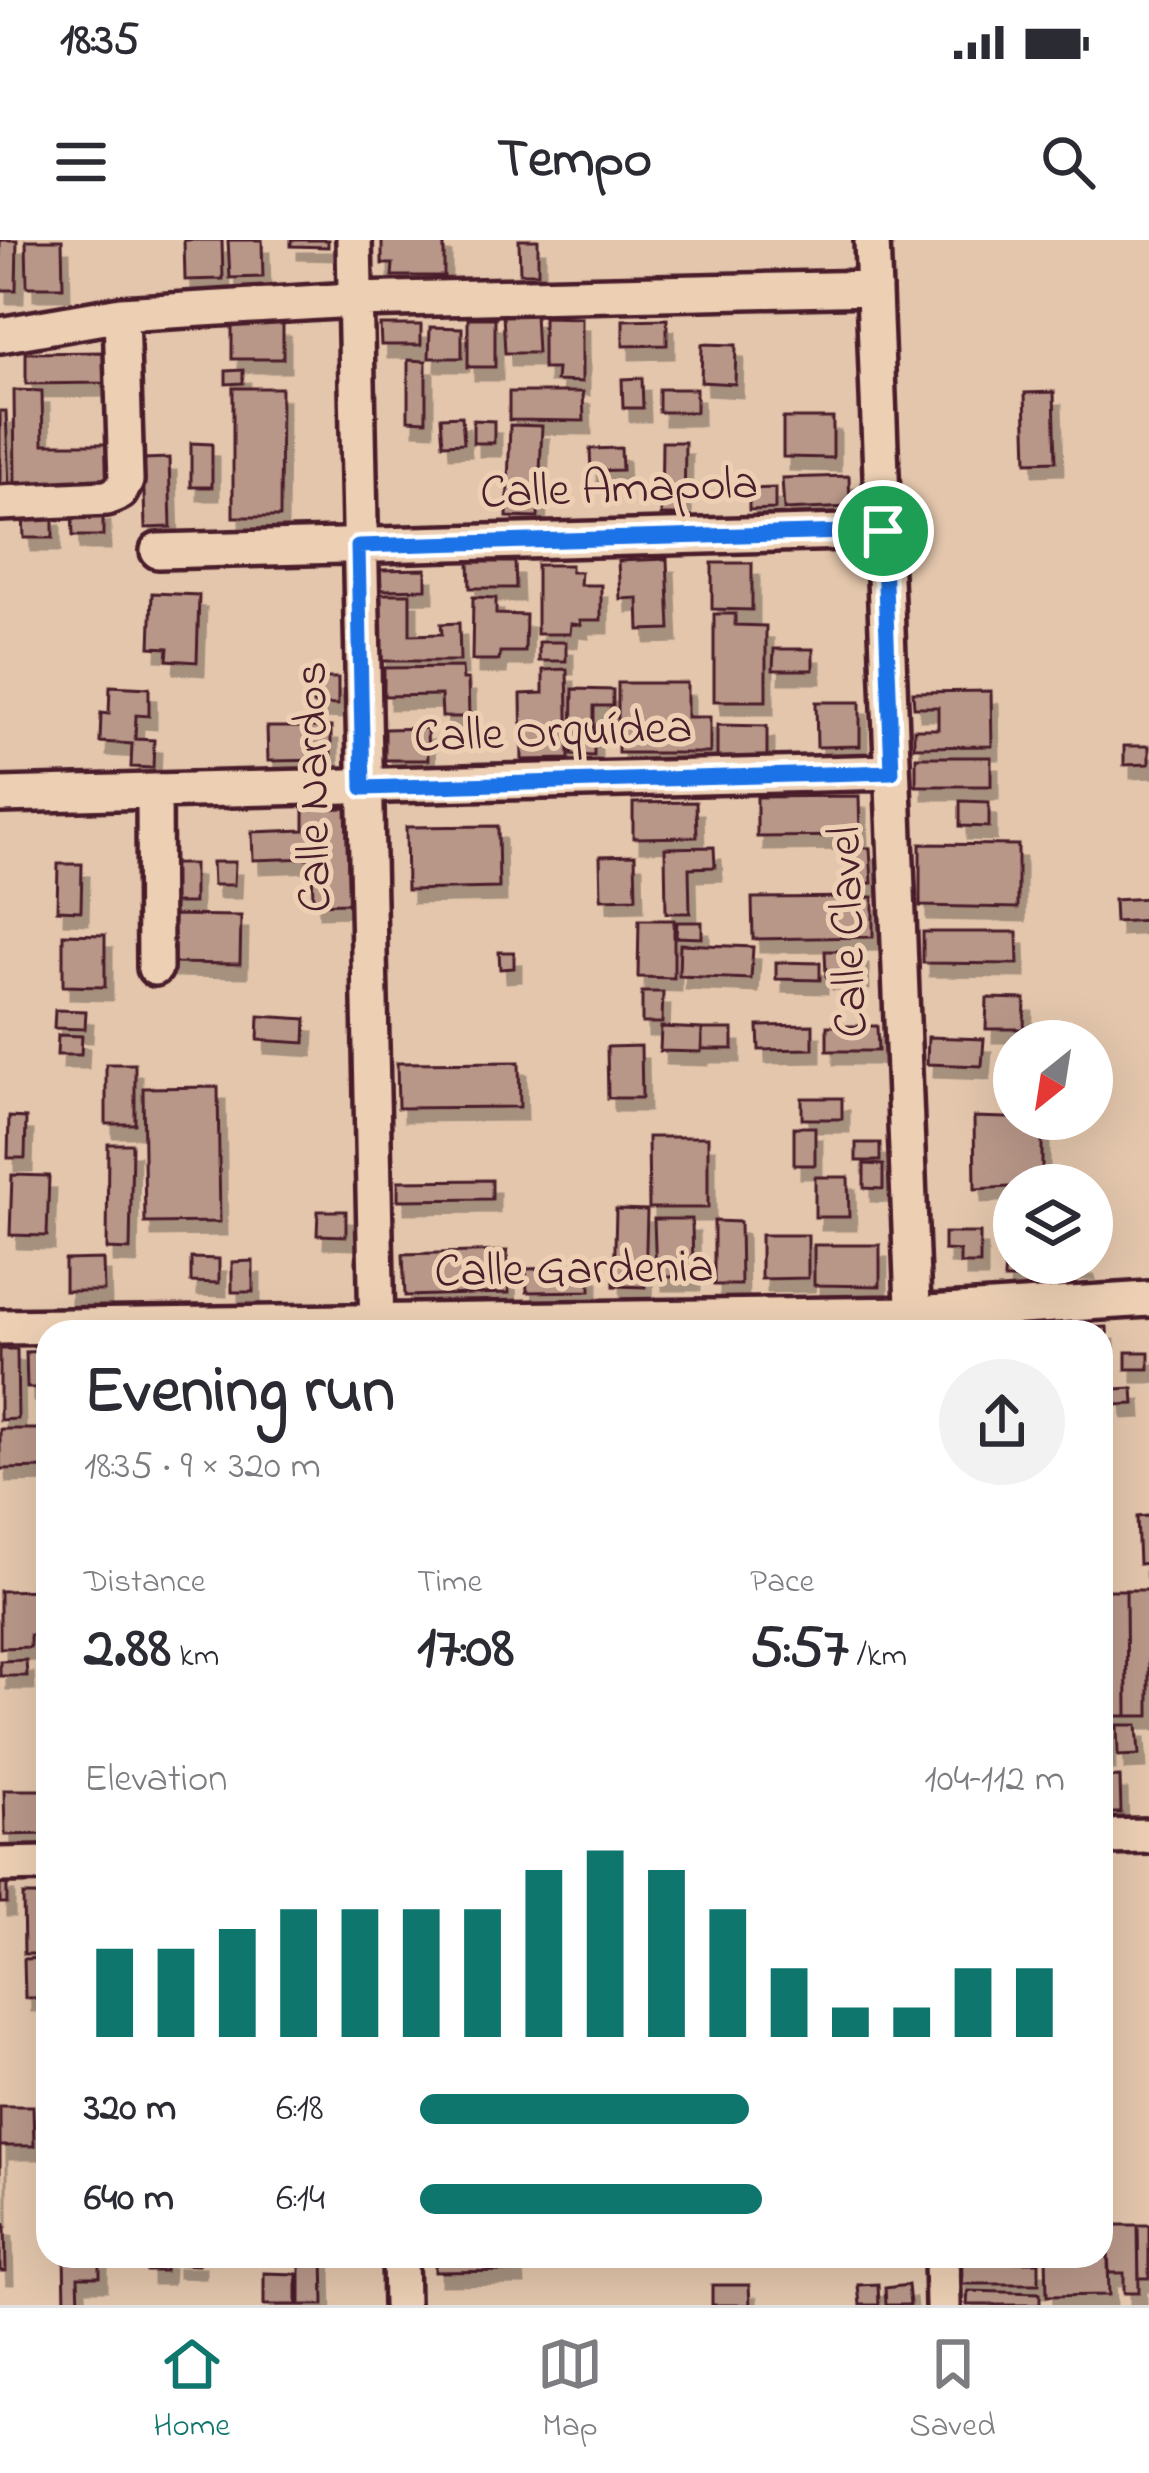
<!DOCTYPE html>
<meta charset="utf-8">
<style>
body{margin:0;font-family:"Indie Flower",sans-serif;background:#f2f2f3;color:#2b2b33;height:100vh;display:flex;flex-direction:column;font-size:45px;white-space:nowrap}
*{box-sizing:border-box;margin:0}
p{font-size:39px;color:#7c7c81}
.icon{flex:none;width:66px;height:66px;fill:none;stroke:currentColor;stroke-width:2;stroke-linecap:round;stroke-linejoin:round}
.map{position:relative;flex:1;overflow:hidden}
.panel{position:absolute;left:36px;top:1080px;width:1077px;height:948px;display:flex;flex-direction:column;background:#fff;border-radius:36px;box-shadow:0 12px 48px #0002}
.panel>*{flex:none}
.needle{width:78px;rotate:210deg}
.buttons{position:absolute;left:993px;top:780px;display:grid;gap:24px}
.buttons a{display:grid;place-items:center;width:120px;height:120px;border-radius:50%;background:#fff;box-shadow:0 12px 48px #0002;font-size:60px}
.pin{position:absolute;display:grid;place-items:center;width:102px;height:102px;color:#fff;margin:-51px;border:6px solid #fff;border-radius:50%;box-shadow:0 3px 12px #0007}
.round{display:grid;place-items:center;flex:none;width:126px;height:126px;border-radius:63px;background:#f2f2f3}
.head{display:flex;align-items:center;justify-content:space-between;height:204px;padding:0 48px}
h1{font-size:66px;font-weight:800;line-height:90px}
.stats{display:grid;grid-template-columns:repeat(3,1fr);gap:18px;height:204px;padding:12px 48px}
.stats div{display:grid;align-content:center}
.stats b{font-size:60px;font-weight:800}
.stats small{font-size:33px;font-weight:400}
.stats p{font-size:33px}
.chart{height:336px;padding:24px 48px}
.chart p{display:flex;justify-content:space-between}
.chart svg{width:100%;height:216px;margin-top:12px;stroke:#0f766e;stroke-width:6}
ul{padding:0 48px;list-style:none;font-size:39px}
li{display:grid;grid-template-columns:192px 144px 1fr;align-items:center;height:90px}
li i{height:30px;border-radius:15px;background:#0f766e}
.status{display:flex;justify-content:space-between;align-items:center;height:84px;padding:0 60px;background:#fff;direction:ltr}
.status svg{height:33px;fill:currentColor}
header{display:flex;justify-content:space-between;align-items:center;height:156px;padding:0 48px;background:#fff;font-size:54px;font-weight:800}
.tabs{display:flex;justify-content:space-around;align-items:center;height:168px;border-top:3px solid #e1e1e2;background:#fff;font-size:33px;color:#7c7c81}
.tabs a{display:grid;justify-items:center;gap:6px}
.tabs .current{color:#0f766e}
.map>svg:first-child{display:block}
</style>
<div class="status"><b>18:35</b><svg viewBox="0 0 49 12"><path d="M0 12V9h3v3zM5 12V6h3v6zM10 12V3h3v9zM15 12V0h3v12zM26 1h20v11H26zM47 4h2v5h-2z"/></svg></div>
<header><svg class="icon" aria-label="menu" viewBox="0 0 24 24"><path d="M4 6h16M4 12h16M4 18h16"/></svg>Tempo<svg class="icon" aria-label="search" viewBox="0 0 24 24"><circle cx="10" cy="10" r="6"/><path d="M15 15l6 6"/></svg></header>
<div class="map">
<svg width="1149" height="2065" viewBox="0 0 1149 2065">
<defs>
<filter id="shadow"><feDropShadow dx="7" dy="13" stdDeviation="0" flood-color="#0004"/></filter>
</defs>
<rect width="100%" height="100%" fill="#e3c6ac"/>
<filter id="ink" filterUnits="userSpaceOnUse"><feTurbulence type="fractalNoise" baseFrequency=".00833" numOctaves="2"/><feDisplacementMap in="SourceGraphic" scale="24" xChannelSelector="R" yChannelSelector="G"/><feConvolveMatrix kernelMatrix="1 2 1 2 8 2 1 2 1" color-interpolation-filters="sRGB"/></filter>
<g filter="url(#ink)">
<path fill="#b89788" stroke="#4a1f2b" stroke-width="3" filter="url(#shadow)" d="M0 0H17L16 50H0Z
M26 0H62L63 47H27Z
M184 0H222L223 39 185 40Z
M228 0H262L263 37 230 38Z
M291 0H328V7L291 6Z
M382 0H444V36H392L393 24H382Z
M519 0H538V33H520Z
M535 73 537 113H505L503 74Z
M543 77 582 78V142L556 141 557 129H543Z
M468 78H495V127H468Z
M667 79V105L623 106V80Z
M232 82 283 83V119H232Z
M380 85H421V105H381Z
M430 87 462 88V118H429Z
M702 104 736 105 735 144 701 142Z
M105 112V143L26 144V113Z
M408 120 426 121V181L408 180Z
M243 130V143L226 144V131Z
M642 138 643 168H623L622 139Z
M233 148H281L280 277H233Z
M659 149H696V172H659Z
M14 150 42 151 43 204H108V242L15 243Z
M509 152H583L584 181 509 180Z
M1054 152 1056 221 1027 222 1025 153Z
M0 171H6L9 247 0 248Z
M462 176 464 203 443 204 441 177Z
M783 178H833V218L783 217Z
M473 180 494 181V203H473Z
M510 185 542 186 538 278 507 277Z
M662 202H685L684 275H661Z
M191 203 212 204V247H191Z
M621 208 622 230 591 231 590 209Z
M169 218 171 287 145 288 143 219Z
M849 236 850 267 784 270 782 238Z
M775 248V269L749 270V249Z
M72 269H103V296H73Z
M53 273V298H24L23 274Z
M667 319 670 389 639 390 638 358 620 359 618 321Z
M469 322H515L516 348H470Z
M712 323H752V370L712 369Z
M537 325H571V332H581L580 345H601V380H580L581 385 571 384 570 394H537Z
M426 329V349L381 350 380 330Z
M152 353 199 355 197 422 167 420 168 408 150 407Z
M379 354H410V395L442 394 441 384 459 383 460 421H380Z
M473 357 496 358V374L526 375 525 412H500L499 420H472Z
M714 374H735V385L766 386V461H714Z
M539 402H566V421H539Z
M774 409H813V430H773Z
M462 427 463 439H468L469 477H442L441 455 384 456V428Z
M567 429 569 519 522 520 521 454 543 453V430Z
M313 438H338V465L313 464Z
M618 443H687V477H710V513H618Z
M110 446 149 448V476L136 475 135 499 154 500 153 528 131 527 132 504 100 502 101 473 109 474Z
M573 449 613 450V466H594V516L572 515Z
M991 451 992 506 914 507V489H938V467H914L913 452Z
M816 462H860V506L817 507Z
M717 485 767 486V522L717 521Z
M267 487H331V520L268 521Z
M427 488 428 520H385V489Z
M1124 506H1149V524L1124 525Z
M916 517H991V546H916Z
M859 556 860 596 757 597V557Z
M960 561 989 562V587L960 586Z
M696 562 697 597 633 598V563Z
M346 568 349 663 313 664 312 618 253 620 252 592 304 590V569Z
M498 586 499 648 407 650 406 587Z
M920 604 1018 605V668L920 666Z
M714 607 715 627 689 628 690 673H666L665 608Z
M850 608H870L872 643 852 644Z
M635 615 636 658 601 659 600 616Z
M212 622H235L234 645H213Z
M58 624H82L81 671 57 670Z
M169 624H194V663H170Z
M873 657V697L753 699 752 658Z
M1149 658V680L1115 682 1114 660Z
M165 675 241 676 240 724 165 723Z
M639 680H674V738L638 737Z
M677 682H702V698L676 697Z
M923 692H1017L1018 724 923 723Z
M63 694 105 695V747L63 746Z
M680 704 753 707 751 739 679 736Z
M825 711H861L862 736H826Z
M499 712H514V728L500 729Z
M776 722 820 723V740L776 739Z
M642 752H663L662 783H642Z
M987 758 1025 759 1024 789H986Z
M55 770 86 771 85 789 54 788Z
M259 776 306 779 305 803 258 800Z
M813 785V809L759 810 758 786Z
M827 786H877L878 811H827Z
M661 787 702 789 701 812 660 811Z
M702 789H733V809H702Z
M58 795 82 796 81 815H57Z
M928 797 984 799 982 826 927 824Z
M641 806 642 858H608L607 807Z
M519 822 520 867 398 868 397 823Z
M106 824H135V884H106Z
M218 847 220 982 145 983 143 848Z
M802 858H842V879H802Z
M9 877 26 878 25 918H8Z
M974 877 1042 879V945L975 949Z
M794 887H815V925H794Z
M648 897H708V968H649Z
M856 903H880V921H856Z
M108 904H132L130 1010 107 1009Z
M864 924 883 925V949L864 948Z
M12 935 49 936 47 996 10 995Z
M815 937H848L849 977H815Z
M492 940V959L398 960V941Z
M616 969 647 970 645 1047 614 1046Z
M318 971H346V996L317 995Z
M654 979H692L693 1037H656Z
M714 981 740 982 741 1045H714Z
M1006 992 1014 993V1023H1035L1034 1039H1004Z
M944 993H980V1024H960V1011L944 1010Z
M761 995H808V1038L761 1039Z
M814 1005H880V1046L814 1045Z
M507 1011 509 1053 405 1056 403 1014Z
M191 1018 219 1019V1043L191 1042Z
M103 1019 104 1051H65V1020Z
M253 1021V1052H232V1022Z
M1038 1023H1087L1088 1026 1038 1027Z
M590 1027V1051L527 1052 526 1029Z
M1066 1084 1067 1092H1040V1085Z
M1107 1087 1108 1109H1101V1092H1078L1077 1088Z
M0 1109H17L18 1179 0 1180Z
M48 1111V1148H27L26 1112Z
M1126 1112H1149V1129H1126Z
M1133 1148 1134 1164 1116 1165 1115 1149Z
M0 1189H41L42 1205H48V1228L0 1229Z
M1149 1276V1323L1139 1324 1137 1277Z
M48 1350V1395H30V1407L0 1408V1351Z
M1101 1350H1126L1127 1476H1101Z
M1126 1350H1149V1476H1127Z
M26 1420 27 1436H0V1421Z
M1101 1482H1107L1108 1516H1101Z
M1117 1485H1137L1139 1515 1118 1516Z
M1120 1537 1121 1573H1101V1538Z
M4 1550H48V1594L5 1595Z
M0 1639H7V1663H0Z
M23 1655H40L41 1714H24Z
M48 1718V1758H25L24 1719Z
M0 1866H33L34 1906H0V1975Z
M0 1984H5L6 2031H0Z
M1107 1985H1138L1139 2053H1124V2033H1109Z
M1107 1985 1109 2055 1047 2056 1046 2016H1101V1986Z
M1138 1985H1149V2038H1139Z
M64 2016H100V2037H78L79 2065H65Z
M147 2016H166L165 2031H147Z
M172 2016H198V2025L172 2024Z
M300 2016H323L324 2065H300Z
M435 2016H516L517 2031 435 2032Z
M959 2016 1006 2017V2022H1039V2044H959Z
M264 2033 297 2034V2065H264Z
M878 2044 879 2065H860L858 2045Z
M712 2045H749L750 2065H712Z
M908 2045 910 2065H886L885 2048Z
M968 2051 1040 2053V2065H967Z"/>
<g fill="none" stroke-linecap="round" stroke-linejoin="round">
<defs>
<path id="minor" d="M354 0 377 1092
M872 0 914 1092
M0 95 121 74 353 60 874 48
M0 263 107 258 120 252 126 241 121 74
M158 311 883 291
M154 552 155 728
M0 555 892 532
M0 1087 913 1074 1149 1059
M1101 1597 1149 1596
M0 1625 48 1624
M400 2016 401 2065
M942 2016 943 2065"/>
</defs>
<use href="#minor" stroke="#4a1f2b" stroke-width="42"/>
<use href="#minor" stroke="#edd0b4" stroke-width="33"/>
</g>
</g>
<g fill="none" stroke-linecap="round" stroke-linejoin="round" filter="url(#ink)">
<defs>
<path id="route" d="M883 291 892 532 363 548 358 306Z"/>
</defs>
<use href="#route" stroke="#fff" stroke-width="24"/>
<use href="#route" stroke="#1a73e8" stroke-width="15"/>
</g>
<g text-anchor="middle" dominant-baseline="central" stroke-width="10" stroke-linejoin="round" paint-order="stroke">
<g font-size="48" fill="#4a1f2b" stroke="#edd0b4">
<text transform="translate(619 250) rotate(-2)">Calle Amapola</text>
<text transform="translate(553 494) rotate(-2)">Calle Orquídea</text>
<text transform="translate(315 547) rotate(-91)">Calle Nardos</text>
<text transform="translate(850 692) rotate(-92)">Calle Clavel</text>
<text transform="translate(574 1031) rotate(-1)">Calle Gardenia</text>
</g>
</g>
</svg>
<div class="buttons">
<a><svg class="needle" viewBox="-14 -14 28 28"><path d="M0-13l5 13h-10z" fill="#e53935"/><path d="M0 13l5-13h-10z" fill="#7c7c81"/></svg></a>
<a><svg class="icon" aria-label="layers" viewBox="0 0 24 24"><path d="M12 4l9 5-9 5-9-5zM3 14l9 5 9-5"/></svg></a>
</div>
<div class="pin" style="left:883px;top:291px;background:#1e9e55"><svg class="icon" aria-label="arrive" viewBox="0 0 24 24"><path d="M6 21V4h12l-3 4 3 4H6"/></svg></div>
<section class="panel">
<div class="head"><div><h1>Evening run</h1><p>18:35 · 9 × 320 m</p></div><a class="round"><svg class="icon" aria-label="share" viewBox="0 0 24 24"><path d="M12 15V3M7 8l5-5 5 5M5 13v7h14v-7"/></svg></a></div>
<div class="stats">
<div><p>Distance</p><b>2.88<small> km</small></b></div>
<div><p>Time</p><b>17:08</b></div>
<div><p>Pace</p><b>5:57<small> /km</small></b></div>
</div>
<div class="chart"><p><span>Elevation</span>104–112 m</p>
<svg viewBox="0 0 160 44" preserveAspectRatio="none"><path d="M5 44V26M15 44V26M25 44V22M35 44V18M45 44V18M55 44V18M65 44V18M75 44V10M85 44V6M95 44V10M105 44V18M115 44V30M125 44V38M135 44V38M145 44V30M155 44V30"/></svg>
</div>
<ul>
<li><b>320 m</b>6:18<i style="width:51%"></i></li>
<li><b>640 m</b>6:14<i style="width:53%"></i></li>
</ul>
</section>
</div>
<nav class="tabs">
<a class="current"><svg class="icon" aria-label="home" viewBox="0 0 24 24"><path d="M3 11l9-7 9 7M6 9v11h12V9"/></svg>Home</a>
<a><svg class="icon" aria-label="map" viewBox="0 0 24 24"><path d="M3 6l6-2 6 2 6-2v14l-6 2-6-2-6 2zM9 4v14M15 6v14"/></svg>Map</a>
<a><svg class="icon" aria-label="saved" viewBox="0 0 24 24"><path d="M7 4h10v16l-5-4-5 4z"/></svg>Saved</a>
</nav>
